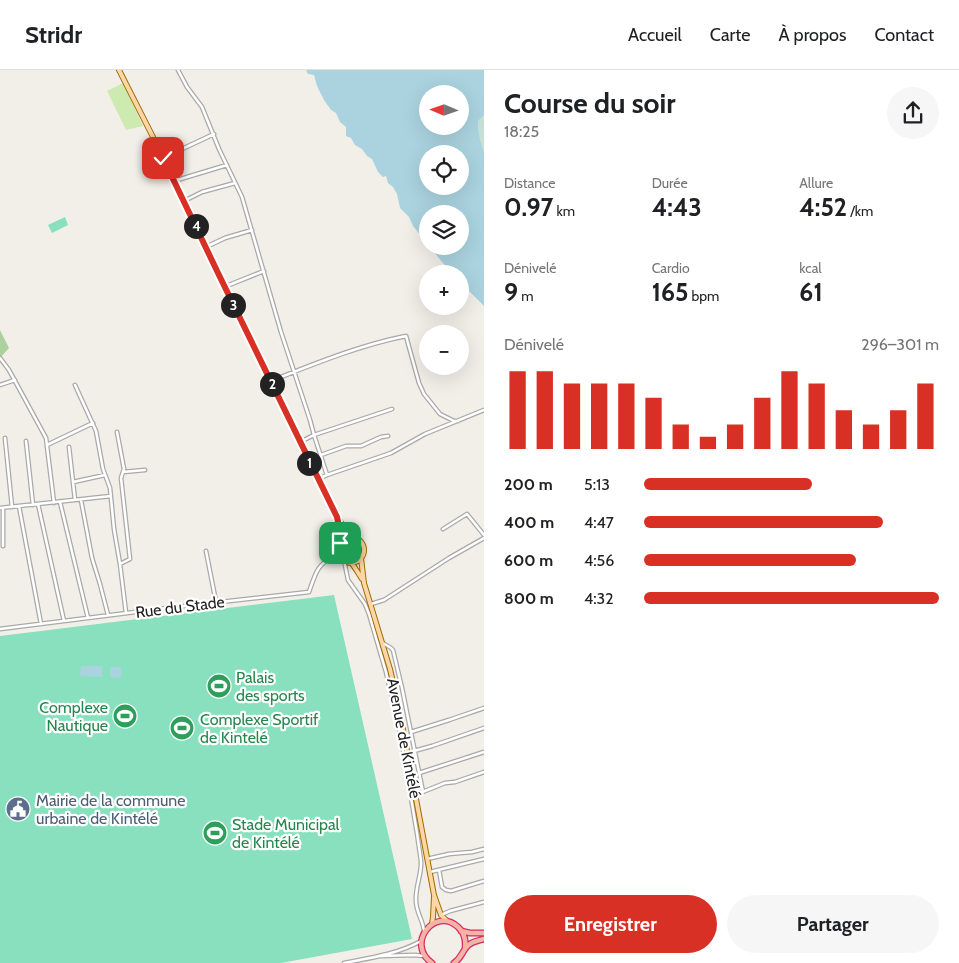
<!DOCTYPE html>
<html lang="fr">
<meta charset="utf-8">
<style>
body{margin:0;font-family:Cabin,sans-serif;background:#f6f6f6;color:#202124;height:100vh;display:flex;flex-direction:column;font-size:19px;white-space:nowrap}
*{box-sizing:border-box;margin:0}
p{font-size:16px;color:#757577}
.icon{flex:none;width:28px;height:28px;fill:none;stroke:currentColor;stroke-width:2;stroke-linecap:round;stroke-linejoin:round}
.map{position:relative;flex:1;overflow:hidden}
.sheet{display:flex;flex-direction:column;background:#fff;width:475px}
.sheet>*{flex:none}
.needle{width:32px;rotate:272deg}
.tools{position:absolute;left:419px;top:15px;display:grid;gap:10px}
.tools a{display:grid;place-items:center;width:50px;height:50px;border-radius:50%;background:#fff;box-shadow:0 5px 20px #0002;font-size:25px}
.pin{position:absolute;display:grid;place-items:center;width:42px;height:42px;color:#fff;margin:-21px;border-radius:10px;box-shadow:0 2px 8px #0006}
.km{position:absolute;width:25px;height:25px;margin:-12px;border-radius:50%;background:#222;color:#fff;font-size:14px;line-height:25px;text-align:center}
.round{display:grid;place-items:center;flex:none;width:52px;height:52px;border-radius:26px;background:#f6f6f6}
.summary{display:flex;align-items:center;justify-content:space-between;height:85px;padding:0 20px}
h1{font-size:28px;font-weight:700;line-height:38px}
.metrics{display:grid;grid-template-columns:repeat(3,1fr);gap:8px;height:85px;padding:5px 20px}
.metrics div{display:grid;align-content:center}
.metrics b{font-size:25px;font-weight:700}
.metrics small{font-size:14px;font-weight:400}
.metrics p{font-size:14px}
.chart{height:140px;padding:10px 20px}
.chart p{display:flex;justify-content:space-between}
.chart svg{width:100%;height:90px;margin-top:5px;stroke:#d93025;stroke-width:6}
.cta{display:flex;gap:10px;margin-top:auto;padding:10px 20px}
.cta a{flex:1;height:58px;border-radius:30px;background:#d93025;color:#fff;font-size:20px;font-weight:700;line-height:58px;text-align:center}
.cta a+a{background:#f6f6f6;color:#202124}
ul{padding:0 20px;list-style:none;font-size:16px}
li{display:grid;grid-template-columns:80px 60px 1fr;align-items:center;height:38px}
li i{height:12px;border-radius:6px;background:#d93025}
header{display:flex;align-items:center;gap:30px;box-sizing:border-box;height:70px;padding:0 25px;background:#fff;border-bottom:1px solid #e0e0e0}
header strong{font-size:24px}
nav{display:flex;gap:28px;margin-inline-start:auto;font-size:18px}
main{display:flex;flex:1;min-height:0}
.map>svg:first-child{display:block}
</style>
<header>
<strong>Stridr</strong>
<nav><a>Accueil</a><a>Carte</a><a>À propos</a><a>Contact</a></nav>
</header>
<main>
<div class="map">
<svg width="484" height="893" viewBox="0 0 484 893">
<rect width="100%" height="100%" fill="#f2efe9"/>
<path fill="#cdebb0" d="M123 13 143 56 126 60 107 21Z"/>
<path fill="#add19e" d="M0 260 9 278 1 287 0 285Z"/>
<path fill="#c6e0d4" d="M484 45V82C480 71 478 62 478 51Z"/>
<path fill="#88e0be" d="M65 147 68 155 52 163 48 155Z
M334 525 412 869 281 893H0V566Z"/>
<path fill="#aad3df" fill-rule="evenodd" d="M306 0H484V45L478 51C478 62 480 71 484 82V236L460 212V204C448 204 437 185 430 176H460V144H428L427 173 413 156 409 147 400 138 397 124 393 117 388 113 386 106 383 107 378 102 372 89 367 86 362 79 355 75 351 68 346 66V57L340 52 336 43 331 40 324 30 317 16 314 5 308 4ZM428 24H460V56H428ZM428 84H460V116H428Z
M81 596H102V607L80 606Z
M110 597H121V608L110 607Z"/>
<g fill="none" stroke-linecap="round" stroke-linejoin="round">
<defs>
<path id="minor" d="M178 0 187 17 202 37 219 79 242 127 281 262 310 350 314 365 300 372
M163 88 214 64
M174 111 227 95
M184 131 202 122 235 113
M206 177 225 168 252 160
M229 215 264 201
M0 288 9 300 46 368 54 433
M271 311C314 294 360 275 406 266L419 313 424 324 440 344 454 351H458
M0 315 15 310
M75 315 96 361 103 399 110 418 114 459 120 494 126 543
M117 362 124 399 121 408 130 489 120 494
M5 368 12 437
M26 371 33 435
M47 375 93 353
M69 377 75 430
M321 385 346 376H361L381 367 388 366
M123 402 145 400
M327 405 314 365 392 339
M318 409 327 405 391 383 425 364 484 340
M73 412 105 405
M81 430 92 488 100 514 108 545
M60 432 88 548
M38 434 64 551
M19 436 41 554
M0 438 111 426
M3 438V476
M443 459 467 444 484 465
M206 481 216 532
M344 490 348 510 365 534 369 544 386 602 401 668 417 763 421 791C422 804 415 817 416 831 416 842 423 850 424 861
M371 534 384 530 449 488 484 468
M0 559 167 538 309 522C317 498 317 496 339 482
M383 573 391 578 393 580 402 618 423 722
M411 662 449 650 484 638
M414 681 432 676 484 658
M419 703 484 682
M415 725 445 713 455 712 484 702
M427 789 449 784 472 782 484 779
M439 800 442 817 446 820 451 821 484 811
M430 802 484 789
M441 845 450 841 484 832
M381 886 414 885 425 886
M344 893C370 888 398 884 421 871"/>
<path id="primary" d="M119 0 155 71 308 389 337 447 351 467
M338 452 340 461V473
M338 480a13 13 0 1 1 26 0a13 13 0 1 1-26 0Z
M361 488 364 513 390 599 399 638 434 825 441 845 447 851
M351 492 357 501 362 509
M432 854 433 847 434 827"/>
<path id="trunk" d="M461 861 470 863H484
M432 893C405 874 435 836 458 857 465 863 466 871 465 879
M454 893C460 889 461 885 465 879 469 872 477 871 484 869"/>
</defs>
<use href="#minor" stroke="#a9a9a9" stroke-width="5"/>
<use href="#primary" stroke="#a06b00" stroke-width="6"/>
<use href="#trunk" stroke="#dc2a67" stroke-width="7"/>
<use href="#minor" stroke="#fff" stroke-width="2.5"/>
<use href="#primary" stroke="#fcd6a4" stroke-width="4"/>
<use href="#trunk" stroke="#f2b4a3" stroke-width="4.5"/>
</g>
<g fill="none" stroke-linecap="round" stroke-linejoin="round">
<defs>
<path id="route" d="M163 88 218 203 337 447 340 461V473"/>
</defs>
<use href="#route" stroke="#fff" stroke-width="10"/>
<use href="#route" stroke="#d93025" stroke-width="6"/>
</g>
<defs>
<symbol id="stadium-disc" viewBox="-11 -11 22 22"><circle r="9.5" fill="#2e9e5b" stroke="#fff"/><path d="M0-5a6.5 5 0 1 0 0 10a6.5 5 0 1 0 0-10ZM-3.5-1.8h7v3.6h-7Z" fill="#fff"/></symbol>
<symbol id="civic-disc" viewBox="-11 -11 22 22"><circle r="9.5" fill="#5c6f8a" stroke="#fff"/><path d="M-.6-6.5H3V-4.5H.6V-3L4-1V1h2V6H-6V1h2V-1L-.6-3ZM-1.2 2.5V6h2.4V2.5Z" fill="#fff"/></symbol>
</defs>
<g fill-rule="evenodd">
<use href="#stadium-disc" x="205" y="602" width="28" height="28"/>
<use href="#stadium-disc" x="111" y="632" width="28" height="28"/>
<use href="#stadium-disc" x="168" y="644" width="28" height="28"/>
<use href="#civic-disc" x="4" y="725" width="28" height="28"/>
<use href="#stadium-disc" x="201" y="749" width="28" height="28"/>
</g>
<g text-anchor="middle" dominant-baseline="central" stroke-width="4.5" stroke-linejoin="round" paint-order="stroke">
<g font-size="16" fill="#222" stroke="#fff">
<text transform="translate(180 537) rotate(-7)">Rue du Stade</text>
<text transform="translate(404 668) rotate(79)">Avenue de Kintélé</text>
</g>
<g font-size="16" fill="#27864d" stroke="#fff" text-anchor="start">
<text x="236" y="607">Palais<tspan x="236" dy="18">des sports</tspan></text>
<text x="108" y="637" text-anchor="end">Complexe<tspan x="108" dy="18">Nautique</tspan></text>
<text x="200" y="649">Complexe Sportif<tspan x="200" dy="18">de Kintelé</tspan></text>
<text x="232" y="754">Stade Municipal<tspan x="232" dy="18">de Kintélé</tspan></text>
</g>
<g font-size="16" fill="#4e5e75" stroke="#fff" text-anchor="start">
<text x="36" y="730">Mairie de la commune<tspan x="36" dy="18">urbaine de Kintélé</tspan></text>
</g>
</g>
</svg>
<div class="tools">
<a><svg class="needle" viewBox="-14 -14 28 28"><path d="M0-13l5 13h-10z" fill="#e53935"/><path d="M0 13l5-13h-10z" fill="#757577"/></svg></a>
<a><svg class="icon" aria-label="locate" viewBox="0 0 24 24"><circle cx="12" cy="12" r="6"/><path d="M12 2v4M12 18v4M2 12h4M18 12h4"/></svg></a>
<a><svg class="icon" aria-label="layers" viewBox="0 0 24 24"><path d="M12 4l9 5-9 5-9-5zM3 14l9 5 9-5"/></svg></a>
<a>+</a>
<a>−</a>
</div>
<div class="pin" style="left:340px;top:473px;background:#1e9e55"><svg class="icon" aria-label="arrive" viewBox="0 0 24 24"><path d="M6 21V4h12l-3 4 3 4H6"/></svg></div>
<div class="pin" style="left:163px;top:88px;background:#d93025"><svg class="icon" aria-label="check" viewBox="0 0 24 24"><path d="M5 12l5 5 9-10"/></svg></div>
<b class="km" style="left:309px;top:393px">1</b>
<b class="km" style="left:272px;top:314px">2</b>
<b class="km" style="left:233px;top:235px">3</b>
<b class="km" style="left:196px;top:156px">4</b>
</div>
<section class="sheet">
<div class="summary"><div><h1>Course du soir</h1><p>18:25</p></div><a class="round"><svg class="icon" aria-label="share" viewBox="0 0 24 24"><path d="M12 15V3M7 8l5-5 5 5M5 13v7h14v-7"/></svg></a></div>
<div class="metrics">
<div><p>Distance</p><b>0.97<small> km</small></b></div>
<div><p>Durée</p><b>4:43</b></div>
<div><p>Allure</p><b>4:52<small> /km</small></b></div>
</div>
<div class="metrics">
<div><p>Dénivelé</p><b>9<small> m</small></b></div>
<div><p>Cardio</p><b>165<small> bpm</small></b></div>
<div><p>kcal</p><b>61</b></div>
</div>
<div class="chart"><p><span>Dénivelé</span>296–301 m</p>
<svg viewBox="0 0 160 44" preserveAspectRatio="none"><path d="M5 44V6M15 44V6M25 44V12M35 44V12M45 44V12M55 44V19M65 44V32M75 44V38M85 44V32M95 44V19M105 44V6M115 44V12M125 44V25M135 44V32M145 44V25M155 44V12"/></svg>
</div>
<ul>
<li><b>200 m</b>5:13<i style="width:57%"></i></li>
<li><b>400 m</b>4:47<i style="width:81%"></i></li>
<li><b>600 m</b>4:56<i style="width:72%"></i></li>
<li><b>800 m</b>4:32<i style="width:100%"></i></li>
</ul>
<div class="cta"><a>Enregistrer</a><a>Partager</a></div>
</section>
</main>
